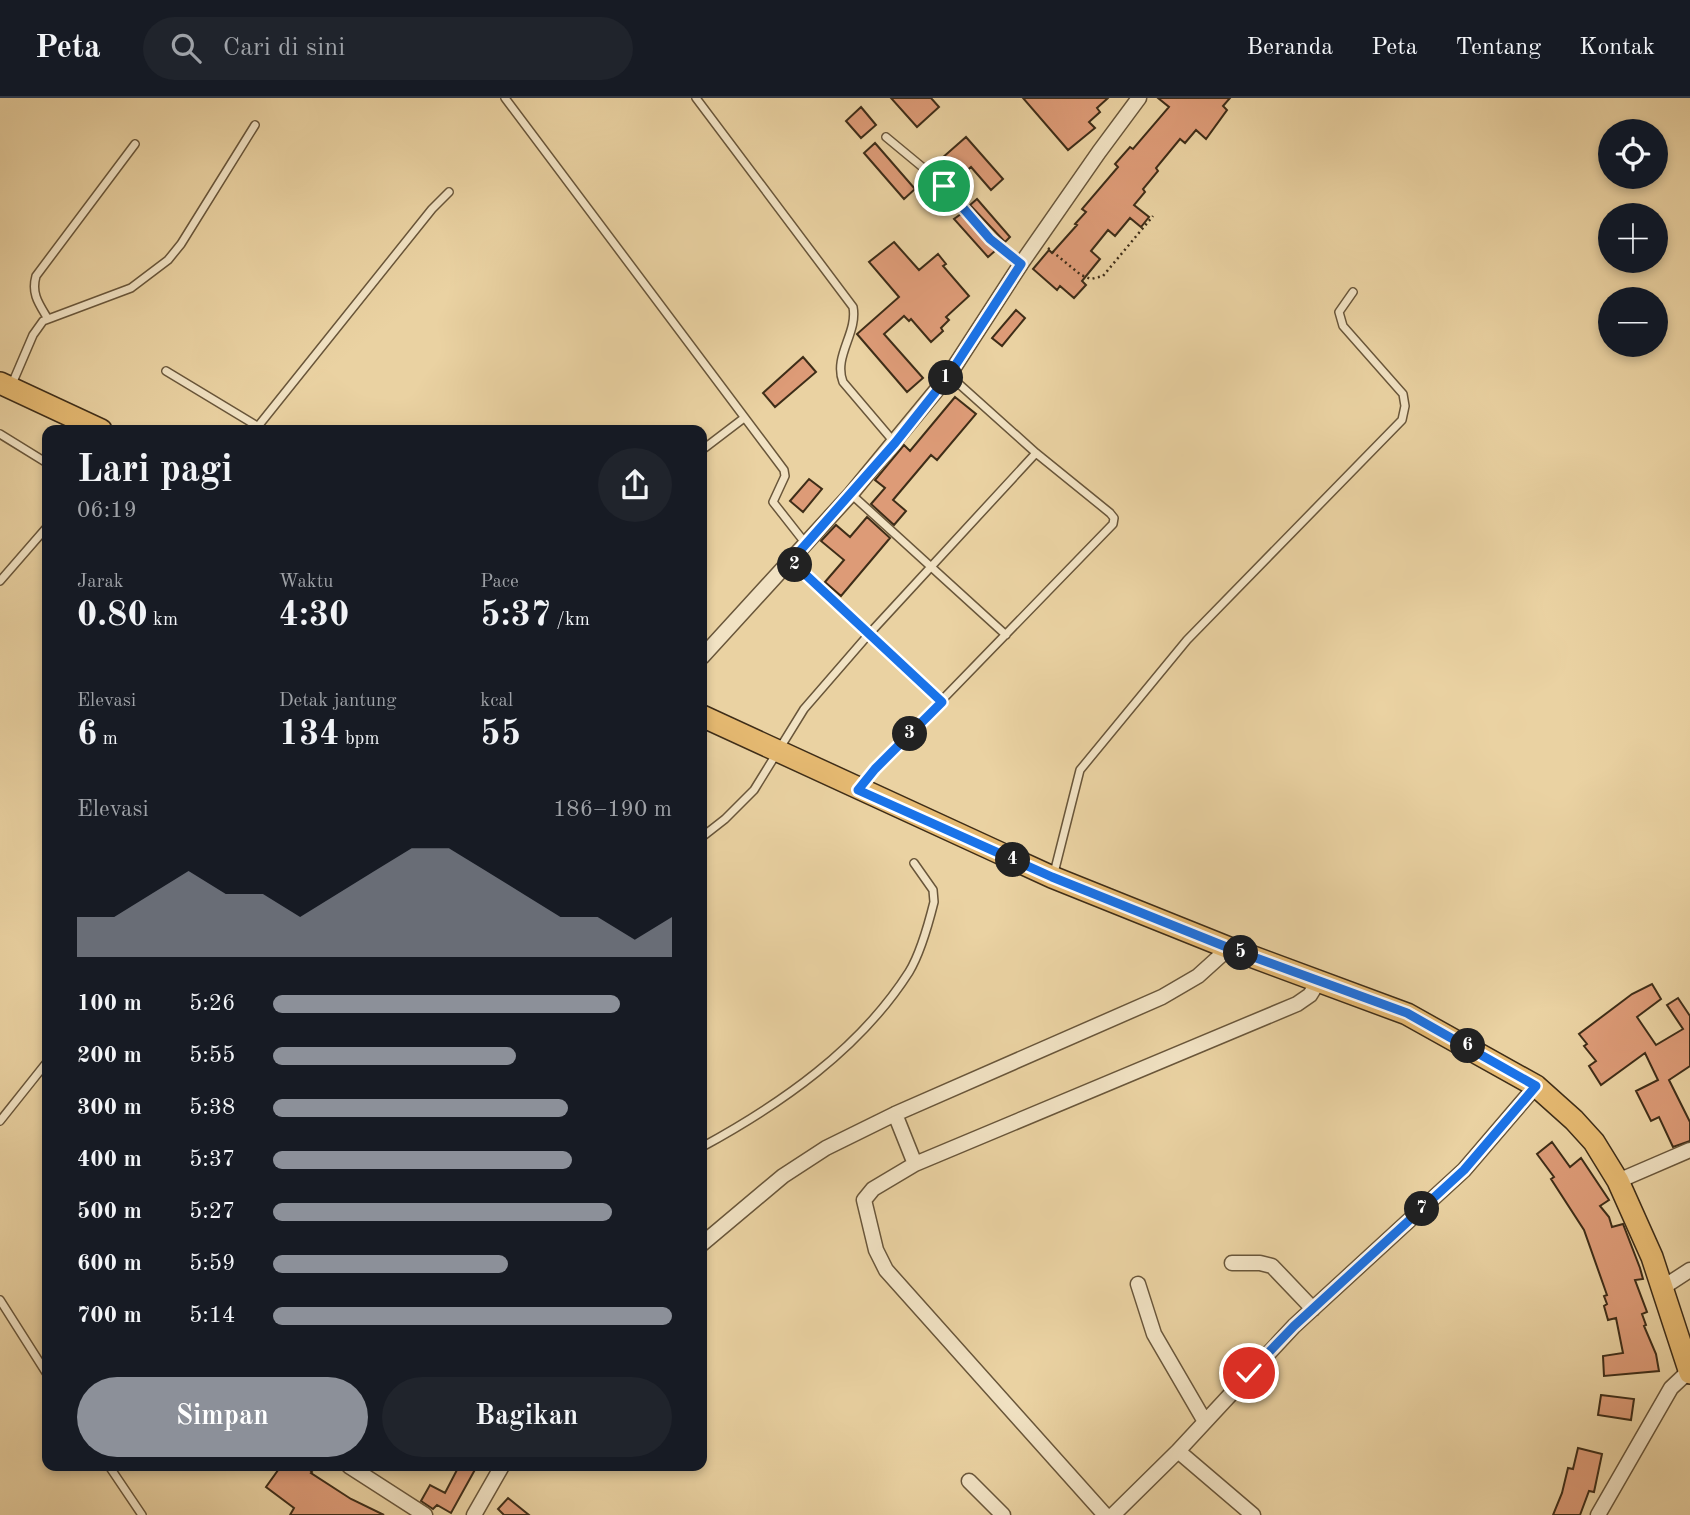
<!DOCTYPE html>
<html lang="id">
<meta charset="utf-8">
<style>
body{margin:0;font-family:"Old Standard TT",serif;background:#20242c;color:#f1f3f6;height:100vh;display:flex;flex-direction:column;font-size:26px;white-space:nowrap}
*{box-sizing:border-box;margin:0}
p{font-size:23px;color:#9ea1a6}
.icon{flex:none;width:38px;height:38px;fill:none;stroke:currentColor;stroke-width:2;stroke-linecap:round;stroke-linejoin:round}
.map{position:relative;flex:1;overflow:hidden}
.sheet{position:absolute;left:42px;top:327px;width:665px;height:1046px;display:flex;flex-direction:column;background:#171b24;border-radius:14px;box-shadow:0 4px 10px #0003}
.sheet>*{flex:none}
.controls{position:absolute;left:1598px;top:21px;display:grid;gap:14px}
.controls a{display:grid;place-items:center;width:70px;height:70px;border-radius:50%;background:#171b24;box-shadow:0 4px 10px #0003;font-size:35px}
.pin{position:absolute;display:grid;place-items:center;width:60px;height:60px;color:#fff;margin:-30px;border:4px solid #fff;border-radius:50%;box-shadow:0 2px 7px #0007}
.km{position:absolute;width:35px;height:35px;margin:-18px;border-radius:50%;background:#222;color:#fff;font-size:19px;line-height:35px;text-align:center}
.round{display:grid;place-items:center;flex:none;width:74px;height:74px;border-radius:37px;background:#20242c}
.headline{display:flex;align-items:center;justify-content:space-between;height:119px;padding:0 35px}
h1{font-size:38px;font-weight:800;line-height:52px}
.stats{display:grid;grid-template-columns:repeat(3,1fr);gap:10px;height:119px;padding:7px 35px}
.stats div{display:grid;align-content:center}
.stats b{font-size:35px;font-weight:800}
.stats small{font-size:19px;font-weight:400}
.stats p{font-size:19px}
.chart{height:196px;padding:14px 35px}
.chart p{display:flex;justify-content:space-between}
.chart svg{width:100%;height:126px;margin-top:7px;fill:#8c9099;opacity:.7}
.cta{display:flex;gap:14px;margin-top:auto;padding:14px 35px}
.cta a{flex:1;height:80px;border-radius:42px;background:#8c9099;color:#fff;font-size:28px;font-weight:800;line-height:80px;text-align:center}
.cta a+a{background:#20242c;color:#f1f3f6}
ul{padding:0 35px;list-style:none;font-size:23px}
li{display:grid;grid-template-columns:112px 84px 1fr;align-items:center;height:52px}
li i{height:18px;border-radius:9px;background:#8c9099}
header{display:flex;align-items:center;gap:42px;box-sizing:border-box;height:98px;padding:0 35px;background:#171b24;border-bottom:2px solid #363941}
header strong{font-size:33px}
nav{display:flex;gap:38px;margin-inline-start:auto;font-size:24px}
.search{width:490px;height:63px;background:#20242c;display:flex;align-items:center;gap:18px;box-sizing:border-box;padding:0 24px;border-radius:38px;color:#9ea1a6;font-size:26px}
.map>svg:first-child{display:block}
</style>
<header>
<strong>Peta</strong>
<div class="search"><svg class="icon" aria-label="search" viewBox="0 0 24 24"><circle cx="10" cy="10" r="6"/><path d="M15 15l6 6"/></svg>Cari di sini</div>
<nav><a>Beranda</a><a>Peta</a><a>Tentang</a><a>Kontak</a></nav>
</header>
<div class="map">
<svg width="1690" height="1417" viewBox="0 0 1690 1417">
<rect width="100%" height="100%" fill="#ead2a2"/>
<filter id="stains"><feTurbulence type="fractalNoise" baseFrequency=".00286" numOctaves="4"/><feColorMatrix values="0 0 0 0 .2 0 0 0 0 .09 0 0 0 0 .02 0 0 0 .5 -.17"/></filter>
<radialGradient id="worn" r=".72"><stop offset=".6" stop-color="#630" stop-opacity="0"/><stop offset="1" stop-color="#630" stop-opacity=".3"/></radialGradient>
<path fill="#dd9b77" stroke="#3e2d18" stroke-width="2" d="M891 0H931L939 9 917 29Z
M1023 0H1108L1097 10 1100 14 1089 24 1095 30 1068 52Z
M1158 0H1230L1223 8 1227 12 1206 41 1196 32 1185 45 1180 41 1156 70 1158 73 1143 91 1145 94 1134 107 1149 119 1141 129 1130 120 1115 138 1108 132 1091 153 1100 161 1082 183 1086 187 1074 200 1060 188 1057 192 1033 171 1049 152 1052 155 1077 127 1075 126 1086 114 1082 111 1118 69 1115 66 1130 49 1133 51 1169 9Z
M861 9 876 27 861 40 846 23Z
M966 39 1003 81 991 92 971 69 951 86 933 68Z
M875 45 915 91 904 101 864 55Z
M977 101 1010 139 1005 144 970 107Z
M961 116 995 153 988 159 954 121Z
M894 144 919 172 938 156 946 166 943 168 969 198 946 219 949 222 941 230 943 233 931 244 911 221 909 223 904 218 884 236 923 280 907 294 857 236 899 199 869 164Z
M1016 212 1025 220 1002 248 992 240Z
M803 259 816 274 775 309 763 295Z
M955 299 976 316 937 362 931 357 893 402 906 413 894 427 871 406 885 390 875 382 904 347 910 353Z
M809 381 822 391 803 414 790 403Z
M867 419 890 440 841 498 825 484 844 462 821 443 836 427 850 439Z
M1652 886 1661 901 1637 919 1656 947 1683 931 1667 907 1678 900 1690 918V968L1669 982 1690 1024V1043L1673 1049 1659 1019 1651 1023 1636 993 1658 982 1645 955 1601 987 1589 968 1596 963 1584 948 1587 946 1579 936 1632 896Z
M1552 1044 1570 1069 1581 1060 1609 1102 1600 1108 1609 1119 1612 1129 1623 1126 1640 1170 1643 1181 1635 1182 1647 1214 1642 1216 1646 1227 1644 1228 1656 1256 1659 1273 1604 1278 1603 1258 1623 1255 1616 1220 1608 1222 1604 1208 1607 1206 1604 1198 1607 1197 1584 1132 1551 1081 1554 1079 1537 1056Z
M1601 1297 1634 1301 1631 1322 1598 1317Z
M1578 1350 1602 1356 1594 1394 1589 1393 1580 1417H1553L1562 1395 1568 1370 1573 1371Z
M281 1368H306L312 1374 311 1375 351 1401 384 1417H290L294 1410 266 1389Z
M459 1368H477L451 1415 437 1407 433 1411 421 1403 430 1387 445 1395Z
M508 1400 529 1417H504L498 1411Z"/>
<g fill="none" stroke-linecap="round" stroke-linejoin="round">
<defs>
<path id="service" d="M505 0 784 372 785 378 773 404 806 446
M696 0 853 209C858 235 833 258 843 284L894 344
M886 39 944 87 991 141 1021 166
M48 221C39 206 31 196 36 178L135 46
M166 273 257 328
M12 286 33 237 43 223 131 190 168 162 181 146 255 27
M255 332 432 111 449 94
M0 336 47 365
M702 352 744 320
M851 396 1006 537
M791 463 942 604
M0 483 47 429
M861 689 875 671 1113 426 1114 420 1110 415 1036 355 949 277
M702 739 725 721 754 692 804 611 869 536 1036 355
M1054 775 1080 672 1187 542 1402 322 1405 308 1403 296 1343 228 1339 214 1353 194
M0 1023 47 964
M702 1049C781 1006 860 951 909 874 920 856 929 824 934 804L933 792 914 765
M0 1202 47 1276
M109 1368 142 1417"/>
<path id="minor" d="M702 559 851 396 949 277 1021 166 1099 54 1139 0
M895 1016 915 1066
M1618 1083 1690 1052
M702 1146 783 1078 826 1050 895 1016 1162 899 1198 878 1229 850
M1232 1165H1260L1272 1168 1313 1211
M1138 1186 1154 1236 1204 1322
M1662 1190 1690 1172
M1178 1353 1253 1417
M349 1368 425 1417
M969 1383 1003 1417
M474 1417 502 1368
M1105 1417 886 1172 876 1152 864 1102 873 1091 915 1066 1297 906 1310 897 1318 884
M1113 1417 1178 1353 1294 1228 1464 1072 1536 988
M1598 1417 1671 1290 1689 1273"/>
<path id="primary" d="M0 285 101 332
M702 618 1052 779 1229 850 1407 916 1536 988 1574 1022 1594 1044 1618 1083 1652 1159 1690 1275"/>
</defs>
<use href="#service" stroke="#69563a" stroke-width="10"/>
<use href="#minor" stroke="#69563a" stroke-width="17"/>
<use href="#primary" stroke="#3e2d18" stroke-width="24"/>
<path stroke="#3e2d18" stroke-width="2.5" stroke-dasharray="2 3.5" stroke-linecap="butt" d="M1048 150 1081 177 1091 181 1103 178 1153 118"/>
<use href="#service" stroke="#f1e2c3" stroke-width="7"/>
<use href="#minor" stroke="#f1e2c3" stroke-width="14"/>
<use href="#primary" stroke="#e5b971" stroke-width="21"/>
</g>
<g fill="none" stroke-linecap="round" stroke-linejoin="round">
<defs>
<path id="route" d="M944 88 990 141 1021 166 949 277 895 345 791 463 942 604 875 671 858 692 1052 779 1229 850 1407 915 1536 988 1464 1072 1294 1228 1249 1275"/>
</defs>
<use href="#route" stroke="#fff" stroke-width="14"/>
<use href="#route" stroke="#1a73e8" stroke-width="9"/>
</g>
<rect width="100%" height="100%" filter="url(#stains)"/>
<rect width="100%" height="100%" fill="url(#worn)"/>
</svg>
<div class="controls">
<a><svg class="icon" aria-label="locate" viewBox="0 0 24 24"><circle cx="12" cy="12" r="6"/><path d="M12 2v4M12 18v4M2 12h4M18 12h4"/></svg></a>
<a>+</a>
<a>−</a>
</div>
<div class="pin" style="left:944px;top:88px;background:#1e9e55"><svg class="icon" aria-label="arrive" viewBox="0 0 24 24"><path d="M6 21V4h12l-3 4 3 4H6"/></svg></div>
<div class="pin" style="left:1249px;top:1275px;background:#d93025"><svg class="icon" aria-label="check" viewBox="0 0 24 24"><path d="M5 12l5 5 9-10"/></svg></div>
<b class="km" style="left:946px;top:280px">1</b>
<b class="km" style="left:795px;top:467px">2</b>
<b class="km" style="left:910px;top:636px">3</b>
<b class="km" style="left:1013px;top:762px">4</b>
<b class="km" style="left:1241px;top:855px">5</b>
<b class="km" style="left:1468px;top:948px">6</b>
<b class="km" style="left:1422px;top:1111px">7</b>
<section class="sheet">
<div class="headline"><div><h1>Lari pagi</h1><p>06:19</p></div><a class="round"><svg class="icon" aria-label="share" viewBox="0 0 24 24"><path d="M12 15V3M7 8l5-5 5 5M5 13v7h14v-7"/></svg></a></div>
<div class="stats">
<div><p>Jarak</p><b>0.80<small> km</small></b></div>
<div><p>Waktu</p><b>4:30</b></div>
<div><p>Pace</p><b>5:37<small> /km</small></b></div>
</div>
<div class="stats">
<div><p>Elevasi</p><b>6<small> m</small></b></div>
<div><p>Detak jantung</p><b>134<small> bpm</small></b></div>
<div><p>kcal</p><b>55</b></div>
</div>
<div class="chart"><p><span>Elevasi</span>186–190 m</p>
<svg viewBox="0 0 160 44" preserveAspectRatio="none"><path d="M0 44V30L10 30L20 22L30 14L40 22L50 22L60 30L70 22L80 14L90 6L100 6L110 14L120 22L130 30L140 30L150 38L160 30V44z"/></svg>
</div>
<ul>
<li><b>100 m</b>5:26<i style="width:87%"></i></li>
<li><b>200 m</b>5:55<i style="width:61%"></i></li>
<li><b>300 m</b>5:38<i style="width:74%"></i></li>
<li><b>400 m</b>5:37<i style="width:75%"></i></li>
<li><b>500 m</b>5:27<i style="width:85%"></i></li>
<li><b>600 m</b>5:59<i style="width:59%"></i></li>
<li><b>700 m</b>5:14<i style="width:100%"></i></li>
</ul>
<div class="cta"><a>Simpan</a><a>Bagikan</a></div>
</section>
</div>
